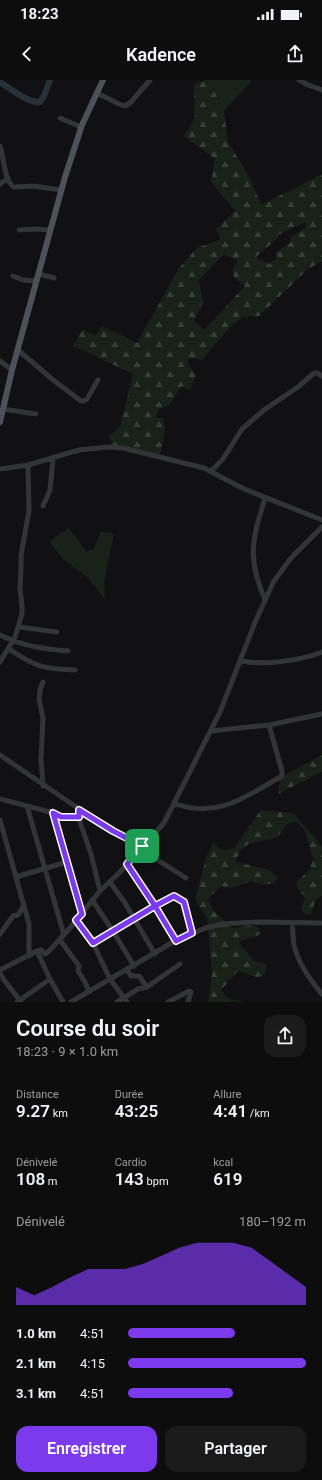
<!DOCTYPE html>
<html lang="fr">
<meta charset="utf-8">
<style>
body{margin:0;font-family:Roboto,sans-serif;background:#1b1b1c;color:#f1f3f6;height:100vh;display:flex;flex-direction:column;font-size:15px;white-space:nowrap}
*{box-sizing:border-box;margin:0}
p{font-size:13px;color:#9a9c9e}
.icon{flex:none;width:22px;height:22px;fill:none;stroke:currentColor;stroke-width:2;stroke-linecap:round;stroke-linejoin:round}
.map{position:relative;height:922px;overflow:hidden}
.sheet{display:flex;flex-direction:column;background:#0d0d0e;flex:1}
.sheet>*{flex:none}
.pin{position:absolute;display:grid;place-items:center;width:34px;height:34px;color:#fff;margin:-17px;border-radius:8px;box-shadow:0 2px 6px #0006}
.round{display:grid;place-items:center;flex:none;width:42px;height:42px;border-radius:12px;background:#1b1b1c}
.summary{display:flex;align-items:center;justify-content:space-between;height:68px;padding:0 16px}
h1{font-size:22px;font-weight:600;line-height:30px}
.metrics{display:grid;grid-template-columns:repeat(3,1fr);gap:6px;height:68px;padding:4px 16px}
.metrics div{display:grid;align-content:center}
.metrics b{font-size:17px;font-weight:600}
.metrics small{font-size:11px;font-weight:400}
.metrics p{font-size:11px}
.chart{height:112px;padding:8px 16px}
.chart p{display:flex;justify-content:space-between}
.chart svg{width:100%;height:72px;margin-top:4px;fill:#7c3aed;opacity:.7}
.cta{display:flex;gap:8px;margin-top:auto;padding:8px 16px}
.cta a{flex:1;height:46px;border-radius:12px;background:#7c3aed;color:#fff;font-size:16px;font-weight:600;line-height:46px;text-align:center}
.cta a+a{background:#1b1b1c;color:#f1f3f6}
ul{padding:0 16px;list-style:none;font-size:13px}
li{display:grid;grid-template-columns:64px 48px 1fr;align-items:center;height:30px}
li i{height:10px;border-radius:5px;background:#7c3aed}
.status{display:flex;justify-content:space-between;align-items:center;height:28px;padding:0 20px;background:#0d0d0e;direction:ltr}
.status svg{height:11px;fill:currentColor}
header{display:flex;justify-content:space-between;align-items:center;height:52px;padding:0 16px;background:#0d0d0e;font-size:18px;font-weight:600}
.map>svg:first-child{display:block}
</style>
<div class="status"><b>18:23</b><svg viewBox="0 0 49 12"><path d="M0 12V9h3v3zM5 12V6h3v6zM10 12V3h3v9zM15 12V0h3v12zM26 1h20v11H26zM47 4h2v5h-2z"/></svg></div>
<header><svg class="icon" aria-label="back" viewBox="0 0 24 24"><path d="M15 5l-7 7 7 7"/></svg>Kadence<svg class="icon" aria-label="share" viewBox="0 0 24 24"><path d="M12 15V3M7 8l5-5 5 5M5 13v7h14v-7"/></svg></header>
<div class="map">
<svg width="322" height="922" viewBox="0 0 322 922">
<defs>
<pattern id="forest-firs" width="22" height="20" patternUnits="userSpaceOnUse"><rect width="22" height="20" fill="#192119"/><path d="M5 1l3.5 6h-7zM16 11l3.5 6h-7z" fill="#373f38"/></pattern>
</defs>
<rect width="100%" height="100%" fill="#111113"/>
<path fill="#192119" d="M209 0H252L224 31Z
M69 448 86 471 94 469 101 451 114 454 104 501 105 519 88 498 63 479 49 461Z"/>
<path fill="url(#forest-firs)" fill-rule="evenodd" d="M207 0H209L224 31 228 62 250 98 261 125 322 94V181L307 190 259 236 243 237 229 248 202 280 191 278 187 282 196 295 190 310 191 311 182 306 169 325 159 329 155 338H163L165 351 160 375 110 366 112 361 108 357 120 347 133 294 73 266 83 249 95 256 102 246 137 263 179 188 197 168 221 159 216 149 235 131 211 102 215 79 184 56 194 40V4ZM306 142 305 148 291 157 290 163 275 173 277 178 269 184 256 177 277 159 278 155ZM224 174 237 181 232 190 234 198 245 206 204 250 194 241 203 222 199 200Z
M322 675V692L278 714 280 698Z
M261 730 293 733 322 766V815L315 822 311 834H305L301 829 305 817 298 809 296 803 300 798 310 790 313 778 304 749 295 741C282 744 284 753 276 757 258 765 243 757 236 782L269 790 278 798 274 803 262 805 251 801 233 808 221 806 208 819 213 830 232 848 253 845 259 848 261 854C254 858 246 857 239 863L254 881 266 884V891L262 896 256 897 239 891 234 895 222 909C225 921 235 920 245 922H208L212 894 207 838 195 820 206 778 213 763 223 770 234 768Z"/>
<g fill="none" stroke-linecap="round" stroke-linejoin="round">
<path stroke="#273237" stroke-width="6" d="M0 2C9 8 29 24 40 22L44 16 50 0"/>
<path stroke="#323438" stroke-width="5" d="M299 0 308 5 322 10
M97 13 119 24 125 26 130 23 150 0
M60 38 81 47
M0 66C4 77 4 101 14 107L33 106 61 110
M0 104 8 98
M19 150 35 149 50 150
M39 194 54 198
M13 196 23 200 37 201
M18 270 52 299 81 321H84L87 319 98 300
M0 281 12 290
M3 329 36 334
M0 389 28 385 79 370 109 367 123 368 204 388 244 409 322 440
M211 391 223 379 242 349 264 330 298 307 314 293H317L322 296
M265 418C252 460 247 478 265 520
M43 426 50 410 53 379
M19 547 57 552
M0 555C23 566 43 569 68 571
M9 569C36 587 43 589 75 590
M0 582 15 557 22 534V525L20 510 21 489V475L29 431 28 385
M240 583 243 581C265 586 301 580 322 572
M211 651 269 645 322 634
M0 675 94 739 142 766
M43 706 41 679 43 638 39 619 40 610 43 602
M0 719 50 732 59 737H79
M27 726 64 855
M173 726 176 724C219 739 246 716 282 696V691L269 645
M79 730V739L91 774 100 811
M53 733 82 834
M0 740 29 844V876
M140 769 186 798
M127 784 176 861
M16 797 67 782
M110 802 125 823 155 874
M92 820 113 851 134 886
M76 840 93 863 110 899 127 922
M292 843C293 850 293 858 294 865 298 883 310 900 322 914
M0 854 13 836 18 835 24 825
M60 860 79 886 78 891 85 902 89 912
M93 863 174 816 183 821 186 824 192 853
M37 871 50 899 63 922
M0 890 37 871 41 870 45 874 49 871 70 848 100 811 119 793 164 743 220 632 256 540 274 501 291 478 322 447
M127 890 131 896H139L147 907
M0 893 4 900 21 922
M17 922 50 899
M71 922 180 858 206 848 222 844 257 842 322 843
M117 922 138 909 147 907 180 884
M168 922 189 911 191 912 188 922"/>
<path stroke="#4e5157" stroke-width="6" d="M0 342 12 290 65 97 82 45 103 0"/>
</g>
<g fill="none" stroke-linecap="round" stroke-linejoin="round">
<defs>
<path id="route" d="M142 766 113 751 79 730V737H61L53 733 82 834 76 840 93 863 155 826 176 861 192 853 184 822 174 816 155 826 127 784 142 766"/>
</defs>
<use href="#route" stroke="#fff" stroke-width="8"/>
<use href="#route" stroke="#7c3aed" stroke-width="5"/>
</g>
</svg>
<div class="pin" style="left:142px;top:766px;background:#1e9e55"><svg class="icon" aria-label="arrive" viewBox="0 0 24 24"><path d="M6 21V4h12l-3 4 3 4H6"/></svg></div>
</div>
<section class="sheet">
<div class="summary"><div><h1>Course du soir</h1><p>18:23 · 9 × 1.0 km</p></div><a class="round"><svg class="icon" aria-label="share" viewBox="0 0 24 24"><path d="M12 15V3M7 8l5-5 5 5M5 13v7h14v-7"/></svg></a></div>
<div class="metrics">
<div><p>Distance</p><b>9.27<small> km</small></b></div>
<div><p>Durée</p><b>43:25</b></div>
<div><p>Allure</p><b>4:41<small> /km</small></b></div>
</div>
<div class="metrics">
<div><p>Dénivelé</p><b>108<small> m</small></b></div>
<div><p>Cardio</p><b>143<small> bpm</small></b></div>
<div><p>kcal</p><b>619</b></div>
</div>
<div class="chart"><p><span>Dénivelé</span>180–192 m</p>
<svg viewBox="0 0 160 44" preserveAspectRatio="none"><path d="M0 44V33L10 38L20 33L30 27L40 22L50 22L60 22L70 19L80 14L90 9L100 6L110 6L120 6L130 9L140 17L150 25L160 33V44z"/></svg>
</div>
<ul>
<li><b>1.0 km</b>4:51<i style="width:60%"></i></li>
<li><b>2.1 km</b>4:15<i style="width:100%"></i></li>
<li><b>3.1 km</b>4:51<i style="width:59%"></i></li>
</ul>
<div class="cta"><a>Enregistrer</a><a>Partager</a></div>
</section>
